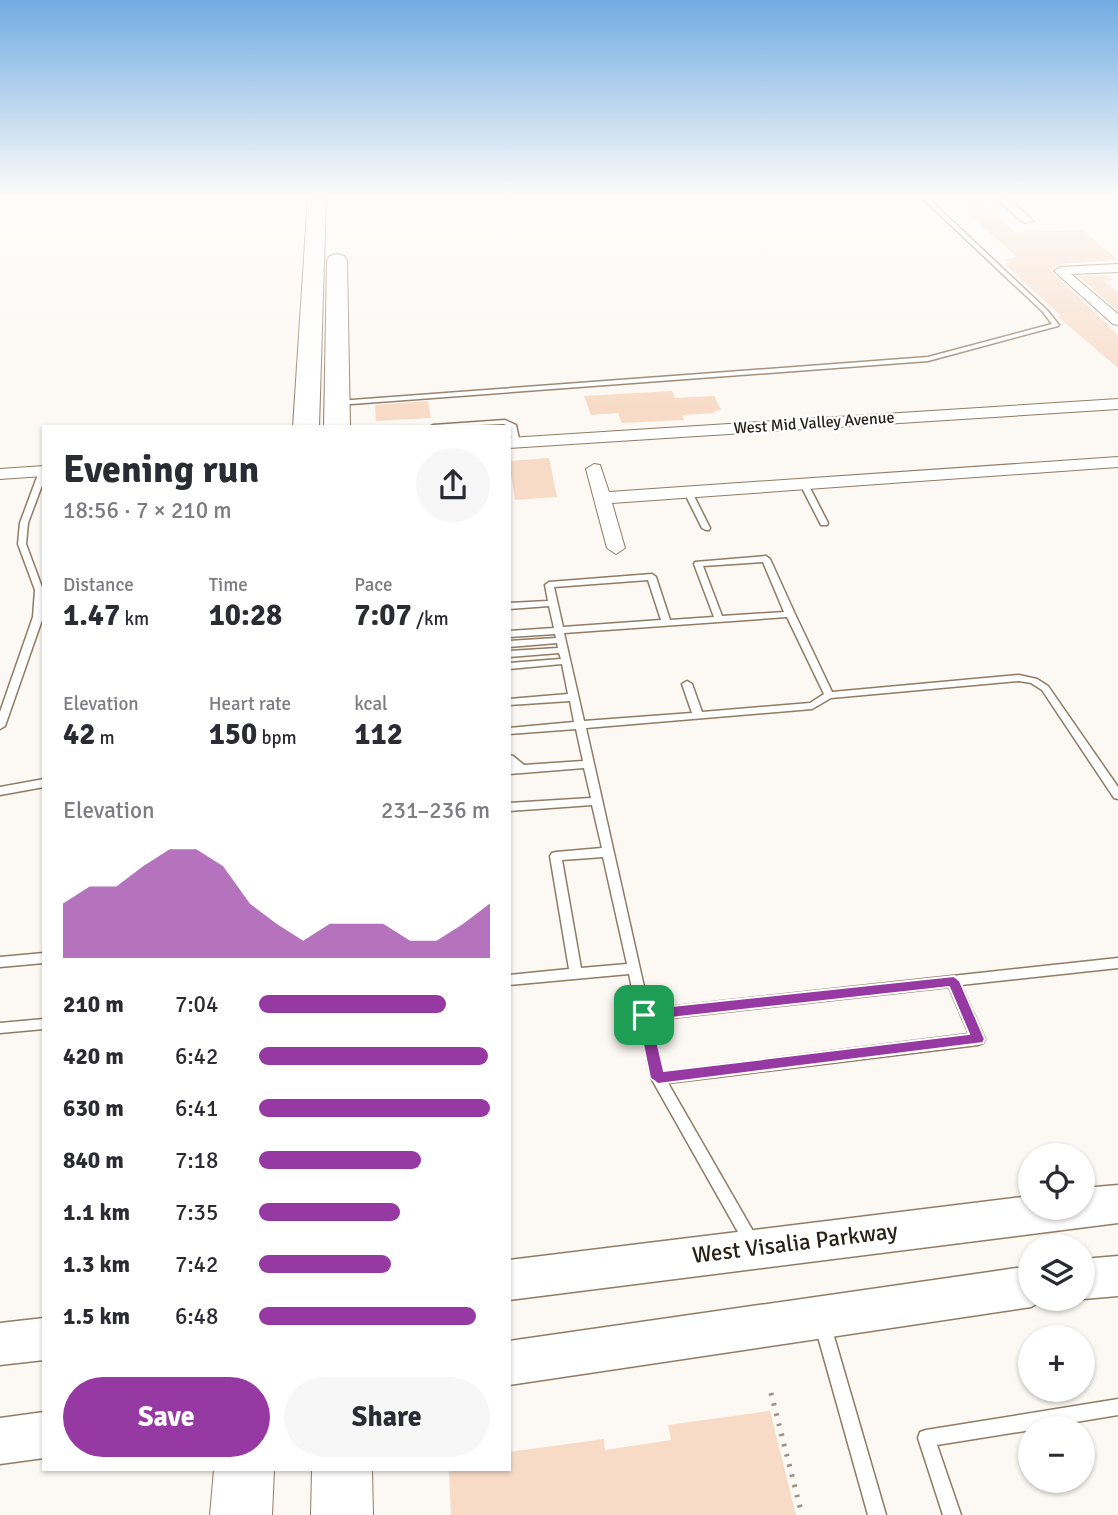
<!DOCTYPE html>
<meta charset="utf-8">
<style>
body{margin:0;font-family:Signika,sans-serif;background:#f7f7f7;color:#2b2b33;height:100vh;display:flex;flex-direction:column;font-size:26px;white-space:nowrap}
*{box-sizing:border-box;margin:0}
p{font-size:23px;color:#7c7c81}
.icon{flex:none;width:38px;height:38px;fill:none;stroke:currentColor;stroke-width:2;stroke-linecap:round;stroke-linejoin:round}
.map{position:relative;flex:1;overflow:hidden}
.side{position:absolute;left:42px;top:425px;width:469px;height:1046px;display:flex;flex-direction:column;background:#fff;border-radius:0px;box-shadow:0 2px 5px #0004}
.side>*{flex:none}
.fabs{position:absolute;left:1018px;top:1143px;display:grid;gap:14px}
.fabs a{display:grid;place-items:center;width:77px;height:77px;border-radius:50%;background:#fff;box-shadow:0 2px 5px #0004;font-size:35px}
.pin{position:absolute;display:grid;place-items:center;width:60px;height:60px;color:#fff;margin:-30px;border-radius:14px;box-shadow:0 4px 10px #0006}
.round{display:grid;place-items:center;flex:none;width:74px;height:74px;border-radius:37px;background:#f7f7f7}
.headline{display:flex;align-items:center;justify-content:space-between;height:119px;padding:0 21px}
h1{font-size:38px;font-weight:700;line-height:52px}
.metrics{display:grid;grid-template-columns:repeat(3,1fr);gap:10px;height:119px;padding:7px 21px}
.metrics div{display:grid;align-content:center}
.metrics b{font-size:30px;font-weight:700}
.metrics small{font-size:19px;font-weight:400}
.metrics p{font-size:19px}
.chart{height:196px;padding:14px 21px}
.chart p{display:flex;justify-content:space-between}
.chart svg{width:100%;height:126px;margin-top:7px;fill:#9739a2;opacity:.7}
.cta{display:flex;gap:14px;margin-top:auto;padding:14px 21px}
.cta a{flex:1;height:80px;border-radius:42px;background:#9739a2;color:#fff;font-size:28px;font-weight:700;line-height:80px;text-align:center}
.cta a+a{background:#f7f7f7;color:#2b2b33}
ul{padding:0 21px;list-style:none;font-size:23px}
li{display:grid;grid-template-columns:112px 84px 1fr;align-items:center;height:52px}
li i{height:18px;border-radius:9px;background:#9739a2}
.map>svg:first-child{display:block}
</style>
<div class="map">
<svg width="1118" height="1515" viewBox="0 0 1118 1515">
<rect width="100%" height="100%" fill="#fcf8f3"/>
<path fill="#f7dbc7" d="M984 204 1015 232 1083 230 1118 260 1060 264 1051 271 1118 335V368L1057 316H1061L1004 264 1010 263 1004 260 1017 257 959 205Z
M1107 275 1113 280 1103 281 1118 292V311L1078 276Z
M672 391 675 398 714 396 721 410 714 411 715 413 682 415 684 420 622 423 618 413 591 415 584 396Z
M428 401 431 418 376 421 375 405Z
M549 458 557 497 515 500 509 461Z
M770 1411 796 1515H451L449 1470H509V1452L604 1439 605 1450 671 1440 668 1425Z"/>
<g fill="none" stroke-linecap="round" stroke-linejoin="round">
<defs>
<path id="service" d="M921 197H927L1047 310 1059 325 1058 326 928 361 338 405 334 403 338 401 928 357 1052 324 1043 312Z
M505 420 516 425 520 443 519 445H513L509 427 504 424 429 427 433 425Z
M40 469H44V480L28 523 26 544 43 590V617L5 726 0 729V712L33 617 35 590 18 544 20 523Z
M801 482H807L808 484 828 523 827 525H821L820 523 800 484Z
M685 490H691L710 528 709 530H706L702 528 684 492Z
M766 556 770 559 795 614 832 692 1019 675 1037 679 1048 686 1118 787V799L1114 798 1042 690 1031 683 1019 681 831 698 812 709 586 728 649 1009 1118 958V968L961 985 985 1039 983 1043 978 1045 668 1083 757 1238 760 1243 757 1248 752 1250 747 1248 651 1078 629 974 509 985V975L569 969 550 856 552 853 556 852 602 848 592 805 509 811V803L591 798 584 768 509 774V766H511L509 764V755L513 756 524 765 583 761 576 729 509 734V728L574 722 570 701 509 705V699L568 694 562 664 509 669V663L561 659 559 653 509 657V651L558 648 557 643 509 647V641L556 638 555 634 509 637V631L554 628 549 606 509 609V603L548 601 545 585 549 582 652 574 656 577 670 620 714 617 694 564 695 562ZM763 562 784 612 722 616 703 566ZM648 580 661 620 563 627 554 587ZM787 617 824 694 810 703 702 712 692 684 687 681 682 684 692 713 584 721 564 633ZM603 857 627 964 581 968 562 860ZM949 987 969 1034 663 1072 652 1020Z
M44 779V787L0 795V787Z
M44 953V963L0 967V957Z
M44 1019V1029L0 1033V1023Z
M823 1318 829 1320 831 1326 886 1515H868L815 1326 817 1320Z
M1118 1399V1415L1040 1428H1031V1430L937 1445 961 1515H943L918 1438 920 1432 926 1430Z"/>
<path id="minor" d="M994 197H1007L1034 221 1024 223Z
M1118 264V272L1071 274 1118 314V325L1113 324 1054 271 1060 267Z
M1118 399V409L509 448V438Z
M1118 457V467L612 503 625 548 616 554 607 548 586 469 594 464 600 465 609 492Z
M44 466V476L0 479V469Z"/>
<path id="tertiary" d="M1118 1185V1223L509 1300V1260L1031 1196V1208H1083V1188Z
M1118 1256V1296L1083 1299 1081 1298H1083V1259Z
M1031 1266V1298H1046L1031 1307 509 1385V1341Z
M44 1318V1360L0 1365V1323Z
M44 1412V1458L0 1464V1418Z"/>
<path id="primary" d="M308 197H326L319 427H293Z
M337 254 344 256 347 260 350 427H324L327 260 330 256Z
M214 1470H274L272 1515H210Z
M312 1470H372L373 1515H311Z"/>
</defs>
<use href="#service" stroke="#907b65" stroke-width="3"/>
<use href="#minor" stroke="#907b65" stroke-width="2"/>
<use href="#tertiary" stroke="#907b65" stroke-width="3"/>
<use href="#primary" stroke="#907b65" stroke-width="2"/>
<path stroke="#99938c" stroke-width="5" stroke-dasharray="2.5 8" stroke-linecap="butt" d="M771 1393 802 1515"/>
<use href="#service" fill="#fff" fill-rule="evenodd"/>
<use href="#minor" fill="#fff" fill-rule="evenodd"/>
<use href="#tertiary" fill="#fff" fill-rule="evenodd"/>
<use href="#primary" fill="#fff" fill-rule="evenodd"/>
</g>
<linearGradient id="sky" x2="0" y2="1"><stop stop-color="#71ace2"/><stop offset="0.48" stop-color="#fefcfa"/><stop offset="1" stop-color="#fefcfa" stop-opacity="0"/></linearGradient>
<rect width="1118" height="409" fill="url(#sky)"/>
<path fill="#9739a2" stroke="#fff" stroke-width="2" fill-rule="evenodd" d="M954 976 960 981 985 1039 983 1043 658 1084 650 1078 637 1015 644 1009ZM949 987 969 1034 664 1071 652 1020Z"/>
<g text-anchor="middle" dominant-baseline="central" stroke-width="5" stroke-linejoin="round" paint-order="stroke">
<g font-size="16" fill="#292118" stroke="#fff">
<text transform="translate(814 423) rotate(-4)">West Mid Valley Avenue</text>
</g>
<g font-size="23" fill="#292118" stroke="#fff">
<text transform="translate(795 1243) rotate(-7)">West Visalia Parkway</text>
</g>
</g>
</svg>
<div class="fabs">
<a><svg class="icon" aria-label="locate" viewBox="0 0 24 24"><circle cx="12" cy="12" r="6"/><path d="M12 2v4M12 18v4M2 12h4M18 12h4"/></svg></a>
<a><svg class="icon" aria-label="layers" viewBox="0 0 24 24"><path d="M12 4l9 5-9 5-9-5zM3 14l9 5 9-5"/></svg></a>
<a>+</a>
<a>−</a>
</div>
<div class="pin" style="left:644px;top:1015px;background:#1e9e55"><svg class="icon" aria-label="arrive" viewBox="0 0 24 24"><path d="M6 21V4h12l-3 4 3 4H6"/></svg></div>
<section class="side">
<div class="headline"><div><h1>Evening run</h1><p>18:56 · 7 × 210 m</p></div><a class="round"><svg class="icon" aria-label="share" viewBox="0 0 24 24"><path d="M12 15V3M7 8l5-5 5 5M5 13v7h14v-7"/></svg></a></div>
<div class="metrics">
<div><p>Distance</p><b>1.47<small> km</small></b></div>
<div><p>Time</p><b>10:28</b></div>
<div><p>Pace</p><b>7:07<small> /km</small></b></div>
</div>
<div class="metrics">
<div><p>Elevation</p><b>42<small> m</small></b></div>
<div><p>Heart rate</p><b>150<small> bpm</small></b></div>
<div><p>kcal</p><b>112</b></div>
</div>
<div class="chart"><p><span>Elevation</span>231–236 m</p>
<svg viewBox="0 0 160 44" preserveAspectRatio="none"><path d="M0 44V25L10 19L20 19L30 12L40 6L50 6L60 12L70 25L80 32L90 38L100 32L110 32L120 32L130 38L140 38L150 32L160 25V44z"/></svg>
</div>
<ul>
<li><b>210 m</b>7:04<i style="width:81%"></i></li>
<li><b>420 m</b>6:42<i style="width:99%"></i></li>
<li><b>630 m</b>6:41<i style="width:100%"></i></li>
<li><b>840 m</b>7:18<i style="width:70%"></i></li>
<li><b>1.1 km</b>7:35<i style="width:61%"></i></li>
<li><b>1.3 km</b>7:42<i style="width:57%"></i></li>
<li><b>1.5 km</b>6:48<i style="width:94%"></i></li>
</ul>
<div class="cta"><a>Save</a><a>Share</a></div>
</section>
</div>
